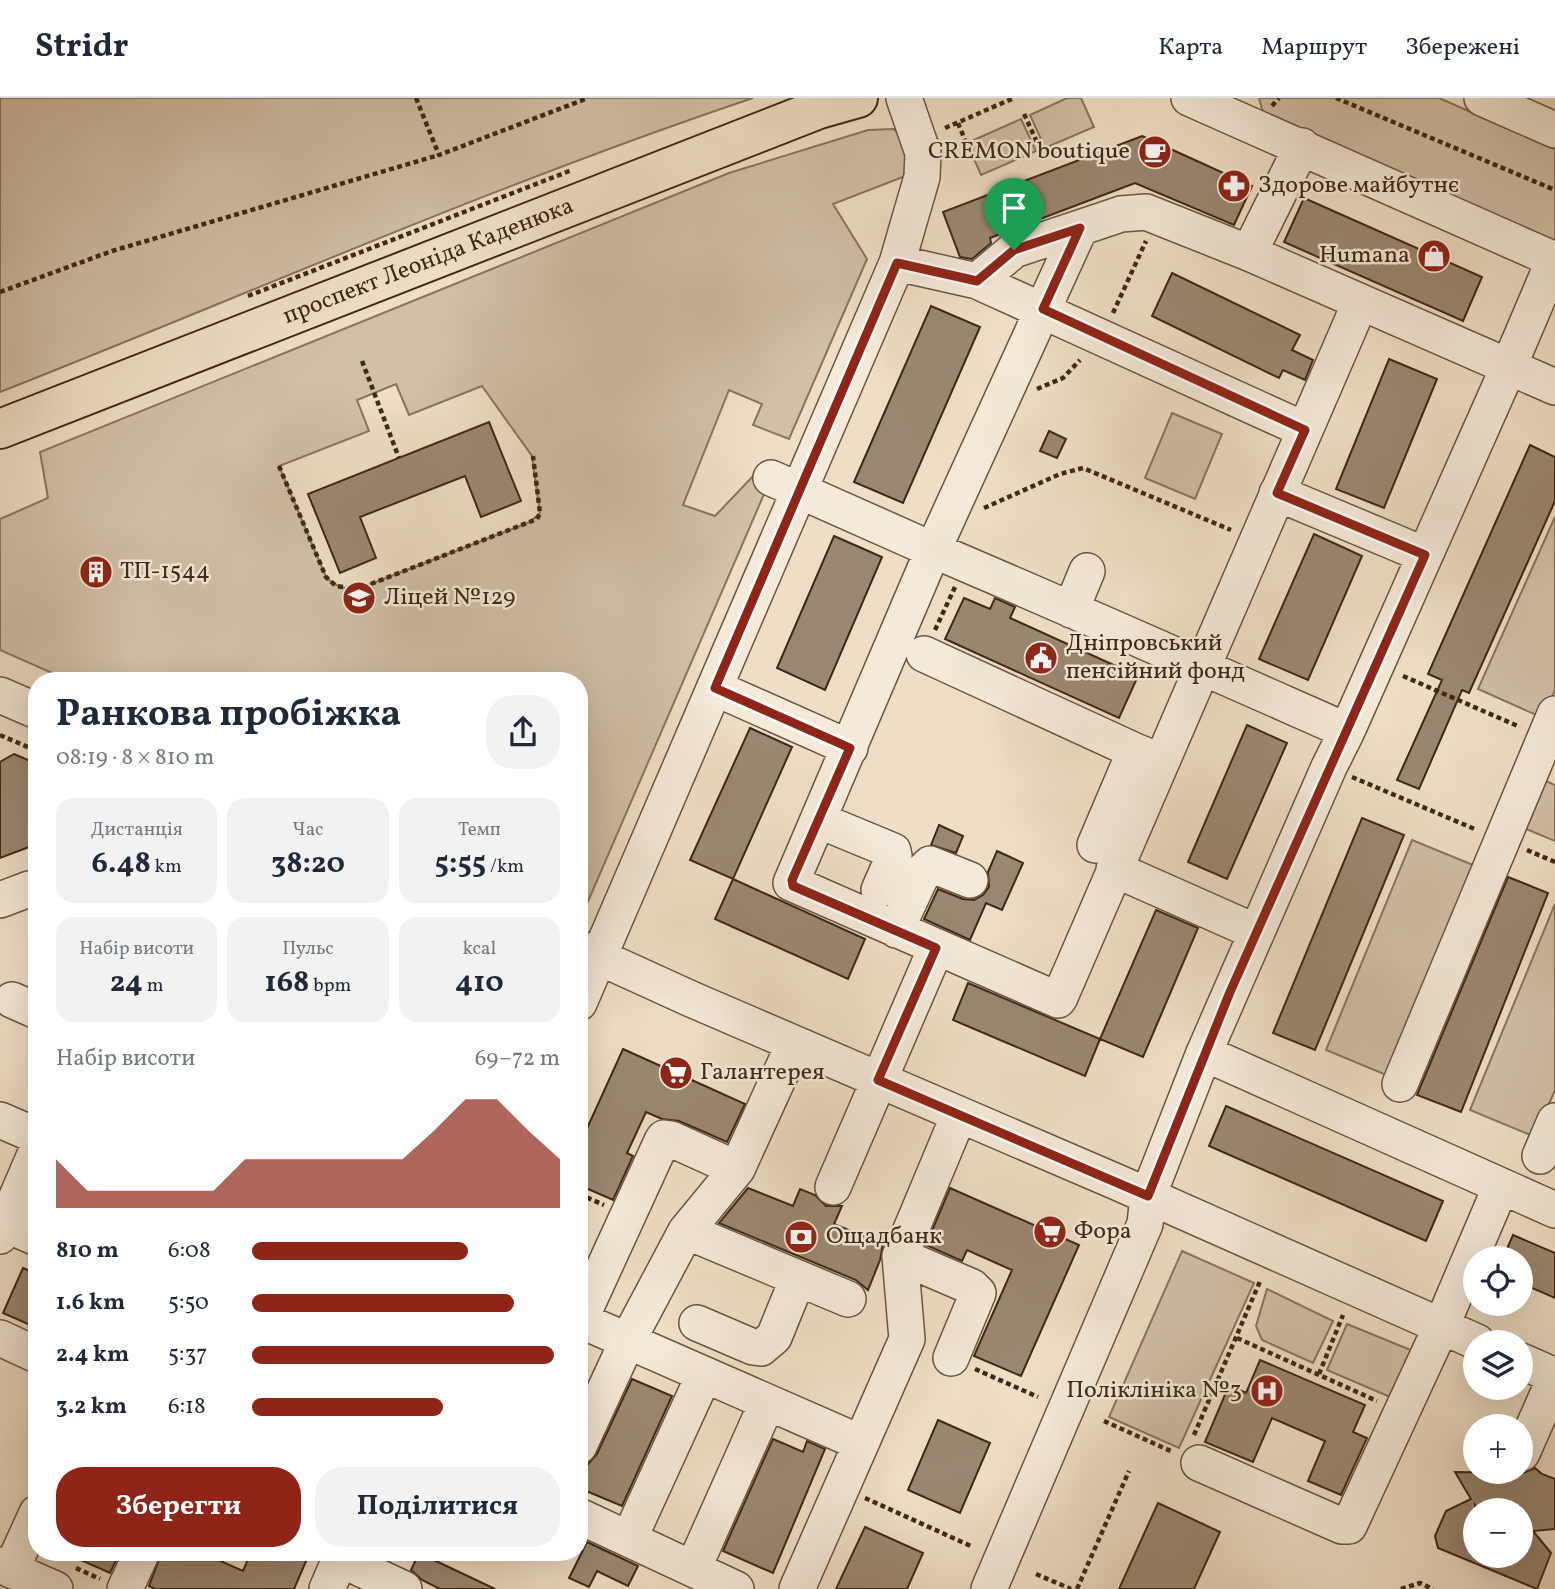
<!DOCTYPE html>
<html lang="uk">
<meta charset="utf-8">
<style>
body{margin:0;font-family:Vollkorn,serif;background:#f2f2f3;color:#1f2937;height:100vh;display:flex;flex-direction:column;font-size:26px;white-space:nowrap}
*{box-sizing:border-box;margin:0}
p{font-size:23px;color:#747a83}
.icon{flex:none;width:38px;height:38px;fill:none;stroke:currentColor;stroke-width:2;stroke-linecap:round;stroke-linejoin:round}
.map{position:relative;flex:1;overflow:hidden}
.panel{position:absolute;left:28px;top:574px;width:560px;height:889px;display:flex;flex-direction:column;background:#fff;border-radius:28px;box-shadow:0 7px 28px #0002}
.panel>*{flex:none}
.buttons{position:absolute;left:1463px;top:1148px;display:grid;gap:14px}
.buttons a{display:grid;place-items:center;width:70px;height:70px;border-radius:50%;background:#fff;box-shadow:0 7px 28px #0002;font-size:35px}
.pin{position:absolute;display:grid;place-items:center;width:60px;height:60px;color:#fff;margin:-72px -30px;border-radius:50% 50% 50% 0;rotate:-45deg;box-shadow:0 0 7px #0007}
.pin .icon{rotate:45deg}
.round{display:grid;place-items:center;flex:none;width:74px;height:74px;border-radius:28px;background:#f2f2f3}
.head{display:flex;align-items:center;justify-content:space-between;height:119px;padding:0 28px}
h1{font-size:38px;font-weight:700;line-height:52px}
.figures{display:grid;grid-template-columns:repeat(3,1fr);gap:10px;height:119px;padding:7px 28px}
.figures div{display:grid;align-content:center;border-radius:18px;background:#f2f2f3;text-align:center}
.figures b{font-size:30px;font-weight:700}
.figures small{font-size:19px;font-weight:400}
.figures p{font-size:19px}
.chart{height:196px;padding:14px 28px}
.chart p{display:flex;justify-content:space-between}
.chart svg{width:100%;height:126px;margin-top:7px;fill:#8f2418;opacity:.7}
.action{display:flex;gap:14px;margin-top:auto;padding:14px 28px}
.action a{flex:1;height:80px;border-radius:28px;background:#8f2418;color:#fff;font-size:28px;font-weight:700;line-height:80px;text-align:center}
.action a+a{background:#f2f2f3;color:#1f2937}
ul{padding:0 28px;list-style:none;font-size:23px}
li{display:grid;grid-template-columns:112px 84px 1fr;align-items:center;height:52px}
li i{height:18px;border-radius:9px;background:#8f2418}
header{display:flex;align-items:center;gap:42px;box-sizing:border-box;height:98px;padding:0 35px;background:#fff;border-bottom:2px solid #e0e1e3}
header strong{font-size:33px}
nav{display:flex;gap:38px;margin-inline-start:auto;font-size:24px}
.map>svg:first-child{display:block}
</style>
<header>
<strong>Stridr</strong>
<nav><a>Карта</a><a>Маршрут</a><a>Збережені</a></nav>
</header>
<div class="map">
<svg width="1555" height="1491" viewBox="0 0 1555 1491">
<rect width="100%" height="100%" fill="#efdec5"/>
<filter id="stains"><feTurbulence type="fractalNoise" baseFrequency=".00286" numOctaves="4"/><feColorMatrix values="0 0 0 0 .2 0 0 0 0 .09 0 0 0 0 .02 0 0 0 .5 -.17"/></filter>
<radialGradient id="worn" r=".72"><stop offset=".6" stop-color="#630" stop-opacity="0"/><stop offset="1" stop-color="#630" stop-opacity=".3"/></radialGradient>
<path fill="#d1bfa7" stroke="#88745e" stroke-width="2" fill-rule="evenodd" d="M0 0H753C497 86 251 195 0 294Z
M1067 0H1081L1094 29 1045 50 1030 17Z
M1259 0H1439L1555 51V150L1271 24 1262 11Z
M1021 21 1036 53 981 77 967 45Z
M894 31 912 54 908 77 833 106 867 161 789 341 753 327 762 306 729 292 683 407 715 418 756 375 771 380 586 808 579 806V583H70L0 552V421L48 400 40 354 729 75 868 32ZM396 286 409 317 482 288 532 358 540 415 530 424 358 491C344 491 336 489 326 479L279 368 369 333 357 302Z
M1172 315 1222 336 1195 401 1145 380Z
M1555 419V592L1543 620 1478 591Z
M1546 683 1555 687V743L1526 731Z
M1412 742 1478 769 1391 979 1326 952Z
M1555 806V992L1535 1039 1470 1012Z
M1182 1153 1254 1185 1179 1350 1109 1319Z
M1267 1191 1333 1223 1313 1265 1262 1242 1256 1228Z
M1347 1226 1418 1255 1390 1299 1327 1272Z"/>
<path fill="#9b8771" stroke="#3f2815" stroke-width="2" fill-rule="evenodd" d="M1142 38 1252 88 1234 127 1135 85 990 140 991 145 972 161 960 159 943 114Z
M1304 100 1482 179 1463 223 1284 144Z
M1172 175 1300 237 1292 252 1313 262 1305 282 1283 272 1279 280 1152 218Z
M931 208 980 229 903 405 854 384Z
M1389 261 1437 281 1384 410 1336 391Z
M489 324 521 403 481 419 465 378 360 419 376 460 340 475 308 396Z
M1049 333 1066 341 1057 360 1040 353Z
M1530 347 1555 359V403L1469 595 1462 592 1419 691 1397 682 1442 582 1428 576Z
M1314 436 1362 458 1308 582 1259 561Z
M834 438 882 459 825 592 777 570Z
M103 461 111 477 89 487 82 470Z
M964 500 990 511 995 500 1015 509 1010 520 1138 578 1119 620 945 541Z
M1247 627 1287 645 1227 781 1188 764Z
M750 630 792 649 733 781 690 762Z
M14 656 37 666V746L0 760V664Z
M1362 720 1404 737 1315 952 1273 935Z
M939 727 963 738 956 755 931 747Z
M997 753 1023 765 1002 812 986 805 970 842 924 821 938 791 963 801 974 802 983 797 989 789 988 774Z
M1508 779 1548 795 1461 1014 1417 997Z
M733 781 865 841 848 881 715 821Z
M1156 812 1198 830 1143 959 1100 941Z
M968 885 1100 941 1085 978 953 922Z
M623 951 745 1006 727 1044 679 1023 662 1021 646 1014 627 1055 633 1058 613 1102 579 1087V1048Z
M1226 1008 1443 1103 1426 1143 1209 1048Z
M748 1090 793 1108 800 1091 815 1097 826 1108H842L834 1126 883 1146 880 1162 868 1192 856 1182 719 1125Z
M950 1090 1079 1147 1021 1278 974 1258 1012 1172 967 1152 962 1163 926 1147Z
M1513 1137 1555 1155V1200L1521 1185V1160H1503Z
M23 1170 37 1176V1230L3 1215Z
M1260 1262 1365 1307 1353 1334 1367 1340 1341 1397 1308 1383 1325 1343 1272 1320 1253 1364 1205 1344 1229 1287 1246 1295Z
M632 1281 672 1298 622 1408 579 1390V1385L588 1366 597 1356Z
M938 1322 990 1345 960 1415 908 1392Z
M773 1341 803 1354 807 1343 825 1351 773 1475 723 1453Z
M1535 1370 1542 1376 1555 1381V1431L1533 1433 1551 1455 1537 1491 1438 1450 1435 1438 1446 1413 1471 1401 1455 1374 1523 1375ZM1475 1407 1478 1412H1521V1458H1474Z
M1158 1405 1220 1434 1194 1491H1119Z
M865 1429 923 1455 907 1491H836Z
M587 1444 638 1468 628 1488 597 1473 589 1489 569 1480Z
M63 1454H120L110 1475Z
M162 1454H200L243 1473 251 1454H310L294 1491H155L149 1488Z
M419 1455 495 1491H440L422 1482 411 1472Z"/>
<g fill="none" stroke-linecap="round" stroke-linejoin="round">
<defs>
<path id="minor" d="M1189 0 1555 162
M1482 0 1555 32
M1249 155 1302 48
M897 165 977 183 1014 152 1121 116 1146 114 1249 155 1555 289
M977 183 1305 332
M771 380 933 452 1080 130
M1277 395 1425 457
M1071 512 1087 473
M924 556 1135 653
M715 590 850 650
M0 597 37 613
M1347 633C1209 572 1072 511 933 452L791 785 1058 902 1060 899C1158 667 1259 436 1360 205
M818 722 893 753 894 758 879 792
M1095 747 1135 653 1157 662
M1114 771 1256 834
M0 802 29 791H37
M896 832 924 772 930 766 970 782
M579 850 691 901 1119 1085 1477 1244
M12 902 37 913
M579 905 897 165 922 79 923 55 904 0
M1204 955 1555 1112
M1400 986 1555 616
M0 1022 37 1038
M1540 1058 1555 1023
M737 1071 671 1041 664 1040 662 1043 580 1222 861 1345
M833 1089 936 850
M0 1124 37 1140
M686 1133 848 1201
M0 1138 37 1052
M900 1158 972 1189 978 1195 951 1260
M697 1225 753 1249 761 1250 774 1239 798 1180
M0 1240 37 1257
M1521 1263 1555 1278
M579 1348 627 1244 686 1133 737 1071 794 946
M1522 1355 1555 1280
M1199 1365 1342 1428H1349L1441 1229 1501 1088
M579 1418 736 1491
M629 1441 704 1277
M340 1461 404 1491
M0 1467 55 1491
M693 1471 767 1305
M11 1472 37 1415
M125 1491 142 1454
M327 1491 343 1454
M797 1491 907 1241 900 1158 959 1017
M989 1491 1145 1126 1148 1098 1204 955 1329 669 1347 633 1509 268 1554 162"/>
<g id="highway">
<path id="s1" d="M0 331 819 11 858 0"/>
</g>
</defs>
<use href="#minor" stroke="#6b5641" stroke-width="38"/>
<use href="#highway" stroke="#3f2815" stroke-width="42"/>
<path stroke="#3f2815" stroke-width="4.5" stroke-dasharray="5 3.5" stroke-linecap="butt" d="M416 0 439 57 588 0
M1336 0 1555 92
M1272 8 1279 0
M1024 16 1042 55
M958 25 965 42
M945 30 1014 0
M0 194 112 153 439 57
M248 198 572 72
M1113 215 1146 143
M362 263 399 360
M1037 291 1063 280 1080 262
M279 368 326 479 336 488 358 491 537 421 540 415 533 358
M984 410 1060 376 1083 370 1231 432
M935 532 955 489
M1403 578 1520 629
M0 637 37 653
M1352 679 1477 732
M1527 752 1555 764
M579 1096 604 1107
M1237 1240 1377 1303
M975 1271 1038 1299
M1319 1276 1343 1217
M1104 1323 1173 1354
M1194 1337 1261 1181
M865 1400 973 1449
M76 1470 100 1481
M1036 1476 1071 1491
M1077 1491 1129 1373
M1401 1491 1420 1485 1433 1491"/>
<use href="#minor" stroke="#f5ead9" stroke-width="35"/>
<use href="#highway" stroke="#efdec5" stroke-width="38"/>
</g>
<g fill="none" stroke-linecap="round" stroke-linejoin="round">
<defs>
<path id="route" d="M1080 130 1043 211 1305 332 1277 395 1425 457 1230 894 1148 1098 878 982 936 850 793 788 792 782 850 650 715 590 897 165 977 183 1014 152Z"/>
</defs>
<use href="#route" stroke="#fff" stroke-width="14"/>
<use href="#route" stroke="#8f2418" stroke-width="9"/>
</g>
<defs>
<symbol id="cafe-disc" viewBox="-11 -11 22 22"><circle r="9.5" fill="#8f2418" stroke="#f5ead9"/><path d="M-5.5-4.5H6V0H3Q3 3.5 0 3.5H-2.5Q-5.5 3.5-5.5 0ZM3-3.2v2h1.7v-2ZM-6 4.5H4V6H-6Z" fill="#fff"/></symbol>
<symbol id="pharmacy-disc" viewBox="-11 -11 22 22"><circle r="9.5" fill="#8f2418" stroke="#f5ead9"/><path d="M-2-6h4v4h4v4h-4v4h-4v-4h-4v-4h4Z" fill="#fff"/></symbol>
<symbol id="shop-disc" viewBox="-11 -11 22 22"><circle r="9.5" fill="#8f2418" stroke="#f5ead9"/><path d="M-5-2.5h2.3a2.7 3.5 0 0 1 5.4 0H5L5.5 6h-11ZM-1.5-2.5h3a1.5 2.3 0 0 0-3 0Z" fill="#fff"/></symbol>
<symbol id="building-disc" viewBox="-11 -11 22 22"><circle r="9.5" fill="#8f2418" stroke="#f5ead9"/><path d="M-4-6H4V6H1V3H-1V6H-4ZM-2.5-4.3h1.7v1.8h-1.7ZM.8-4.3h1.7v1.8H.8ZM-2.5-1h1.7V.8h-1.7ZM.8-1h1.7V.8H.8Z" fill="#fff"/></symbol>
<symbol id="school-disc" viewBox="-11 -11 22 22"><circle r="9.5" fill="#8f2418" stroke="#f5ead9"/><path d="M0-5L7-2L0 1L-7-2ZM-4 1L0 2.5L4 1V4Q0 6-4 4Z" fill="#fff"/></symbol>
<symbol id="civic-disc" viewBox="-11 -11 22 22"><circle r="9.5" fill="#8f2418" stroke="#f5ead9"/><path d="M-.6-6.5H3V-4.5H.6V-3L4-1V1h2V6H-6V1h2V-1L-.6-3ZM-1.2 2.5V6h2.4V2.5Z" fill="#fff"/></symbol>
<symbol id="supermarket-disc" viewBox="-11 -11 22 22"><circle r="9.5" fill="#8f2418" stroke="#f5ead9"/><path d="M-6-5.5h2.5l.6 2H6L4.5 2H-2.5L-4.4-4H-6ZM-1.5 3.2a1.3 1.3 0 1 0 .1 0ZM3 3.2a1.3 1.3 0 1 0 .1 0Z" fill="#fff"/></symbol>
<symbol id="bank-disc" viewBox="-11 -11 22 22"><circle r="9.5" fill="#8f2418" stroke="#f5ead9"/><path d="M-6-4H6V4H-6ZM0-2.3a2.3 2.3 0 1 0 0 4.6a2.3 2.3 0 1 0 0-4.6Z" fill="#fff"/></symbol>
<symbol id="hospital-disc" viewBox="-11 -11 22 22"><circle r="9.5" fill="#8f2418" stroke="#f5ead9"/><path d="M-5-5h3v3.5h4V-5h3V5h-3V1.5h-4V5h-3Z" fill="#fff"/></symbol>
</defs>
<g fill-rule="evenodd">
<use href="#cafe-disc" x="1136" y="35" width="38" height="38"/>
<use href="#pharmacy-disc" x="1215" y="69" width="38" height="38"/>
<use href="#shop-disc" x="1415" y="139" width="38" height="38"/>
<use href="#building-disc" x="77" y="455" width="38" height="38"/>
<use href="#school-disc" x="340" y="481" width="38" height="38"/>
<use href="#civic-disc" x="1022" y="541" width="38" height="38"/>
<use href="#supermarket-disc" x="657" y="956" width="38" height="38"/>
<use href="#supermarket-disc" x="1031" y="1115" width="38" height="38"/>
<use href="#bank-disc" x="782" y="1120" width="38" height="38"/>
<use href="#hospital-disc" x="1248" y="1274" width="38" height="38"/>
</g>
<g text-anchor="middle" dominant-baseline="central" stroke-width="5" stroke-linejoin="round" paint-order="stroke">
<g font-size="24" fill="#3f2815" stroke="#f5ead9" text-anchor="start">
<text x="1130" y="54" text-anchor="end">CREMON boutique</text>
<text x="1258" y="88">Здорове майбутнє</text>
<text x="1410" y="158" text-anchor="end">Humana</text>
<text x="120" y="474">ТП-1544</text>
<text x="384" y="500">Ліцей №129</text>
<text x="1066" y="546">Дніпровський<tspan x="1066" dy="28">пенсійний фонд</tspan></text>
<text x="700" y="975">Галантерея</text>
<text x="1074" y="1134">Фора</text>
<text x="826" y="1139">Ощадбанк</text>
<text x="1242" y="1293" text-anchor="end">Поліклініка №3</text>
</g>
<g font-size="24" fill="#3f2815" stroke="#f5ead9">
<text stroke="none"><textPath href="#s1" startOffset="460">проспект Леоніда Каденюка</textPath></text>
</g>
</g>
<rect width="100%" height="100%" filter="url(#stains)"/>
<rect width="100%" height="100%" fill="url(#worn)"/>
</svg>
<div class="buttons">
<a><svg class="icon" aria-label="locate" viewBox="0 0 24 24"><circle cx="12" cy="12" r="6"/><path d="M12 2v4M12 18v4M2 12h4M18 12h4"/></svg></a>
<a><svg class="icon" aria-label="layers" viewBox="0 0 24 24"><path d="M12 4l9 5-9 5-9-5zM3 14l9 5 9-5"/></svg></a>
<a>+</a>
<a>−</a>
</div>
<div class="pin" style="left:1014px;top:152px;background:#1e9e55"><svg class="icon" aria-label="arrive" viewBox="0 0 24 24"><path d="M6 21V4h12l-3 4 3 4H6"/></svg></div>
<section class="panel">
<div class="head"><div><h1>Ранкова пробіжка</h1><p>08:19 · 8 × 810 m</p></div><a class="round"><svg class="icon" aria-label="share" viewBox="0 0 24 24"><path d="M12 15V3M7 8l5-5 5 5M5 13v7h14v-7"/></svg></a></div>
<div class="figures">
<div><p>Дистанція</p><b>6.48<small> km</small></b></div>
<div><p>Час</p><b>38:20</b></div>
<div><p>Темп</p><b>5:55<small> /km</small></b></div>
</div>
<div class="figures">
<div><p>Набір висоти</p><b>24<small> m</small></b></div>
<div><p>Пульс</p><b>168<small> bpm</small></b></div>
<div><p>kcal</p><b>410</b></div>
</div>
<div class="chart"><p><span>Набір висоти</span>69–72 m</p>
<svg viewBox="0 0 160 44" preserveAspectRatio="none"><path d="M0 44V27L10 38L20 38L30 38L40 38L50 38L60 27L70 27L80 27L90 27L100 27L110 27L120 17L130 6L140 6L150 17L160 27V44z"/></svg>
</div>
<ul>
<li><b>810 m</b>6:08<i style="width:70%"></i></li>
<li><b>1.6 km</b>5:50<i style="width:85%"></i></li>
<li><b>2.4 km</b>5:37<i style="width:98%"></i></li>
<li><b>3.2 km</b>6:18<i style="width:62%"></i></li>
</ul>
<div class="action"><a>Зберегти</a><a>Поділитися</a></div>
</section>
</div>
